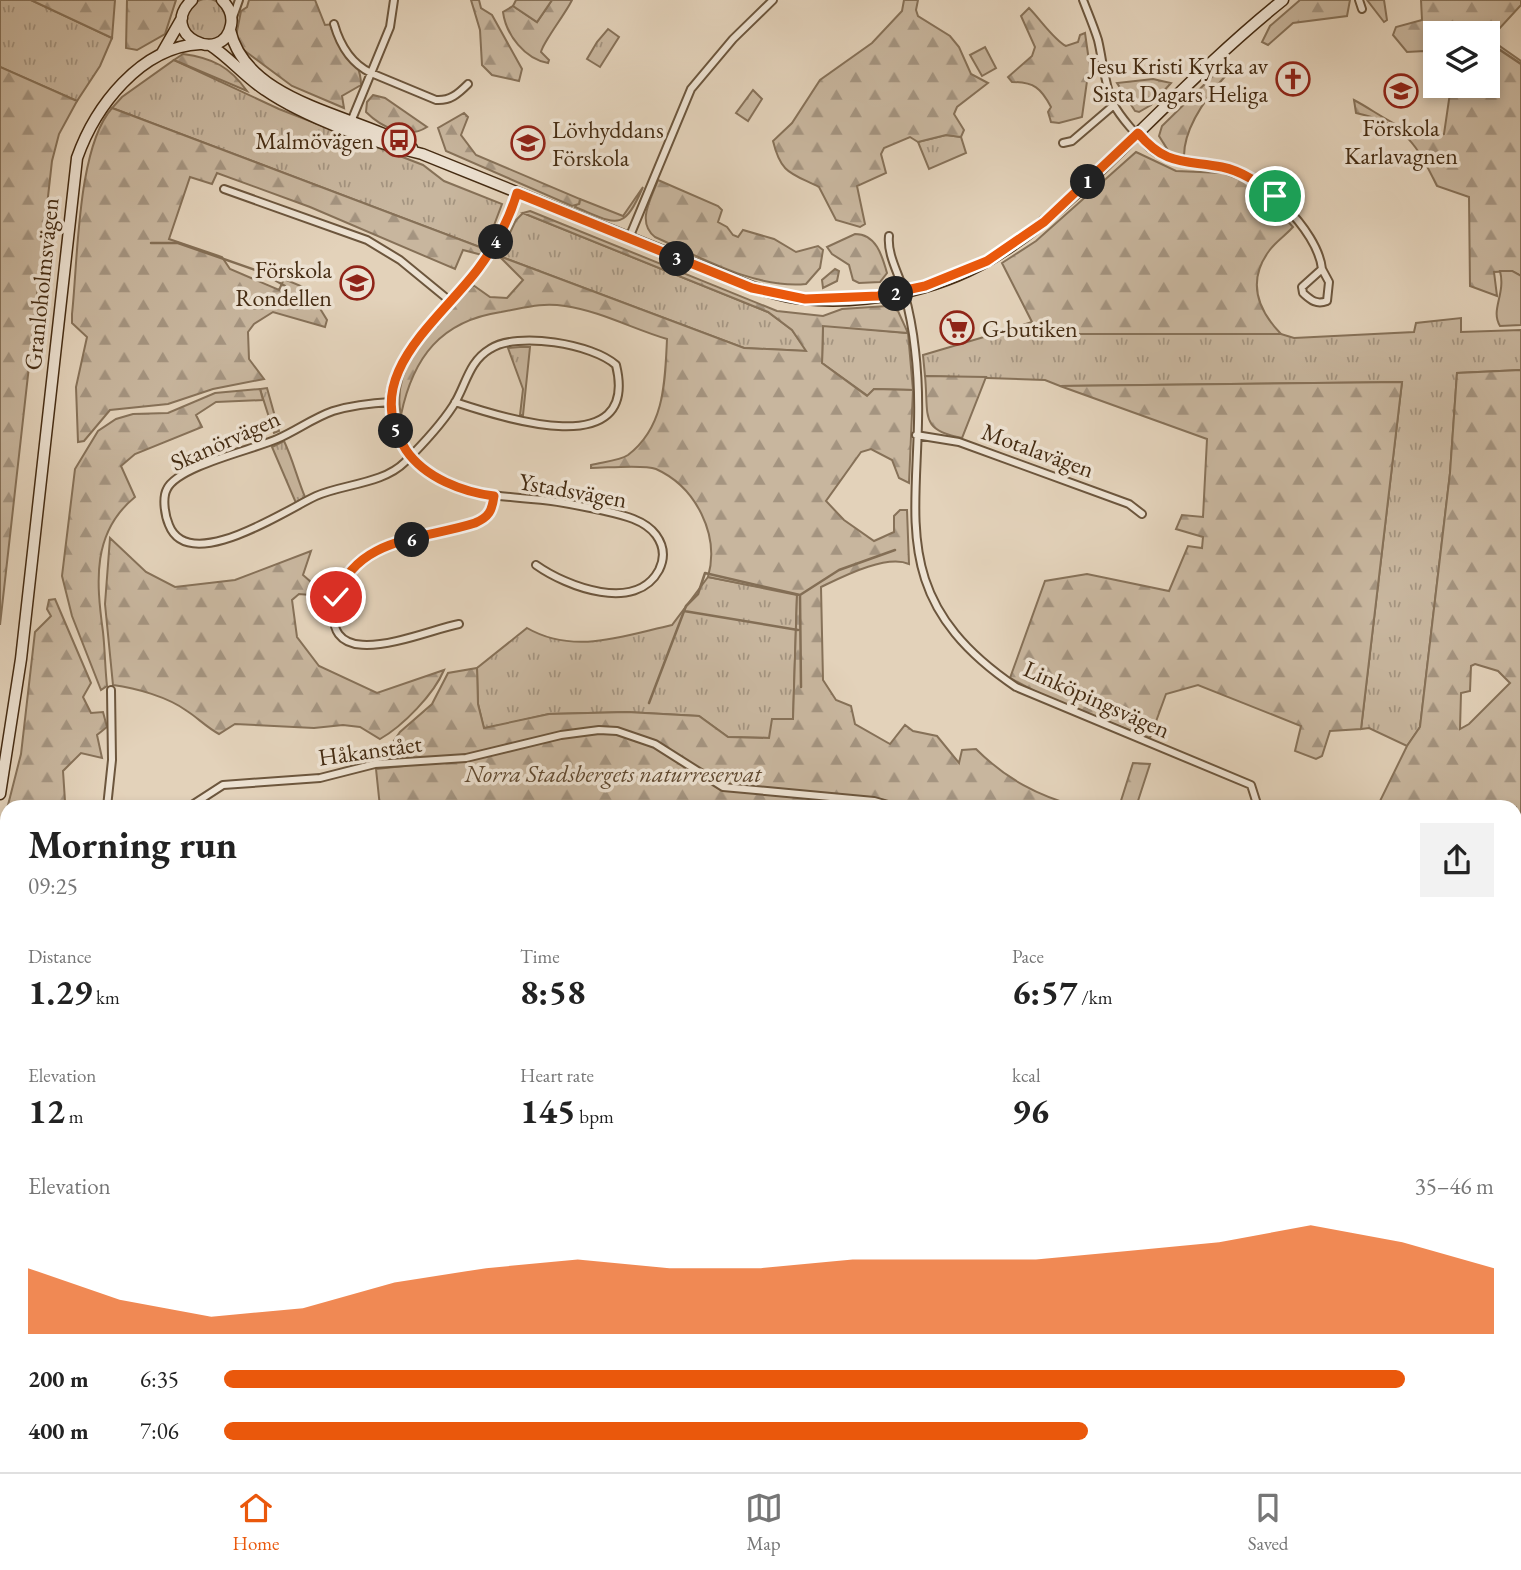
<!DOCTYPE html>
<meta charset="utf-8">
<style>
body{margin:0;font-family:"EB Garamond",serif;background:#f2f2f2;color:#222;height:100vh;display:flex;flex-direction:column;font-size:26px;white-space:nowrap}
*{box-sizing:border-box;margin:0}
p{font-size:23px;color:#767676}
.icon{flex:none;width:38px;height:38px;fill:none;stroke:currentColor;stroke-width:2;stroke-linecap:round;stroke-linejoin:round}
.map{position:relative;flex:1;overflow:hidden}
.details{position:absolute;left:0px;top:800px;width:1522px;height:674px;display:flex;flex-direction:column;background:#fff;border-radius:21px 21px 0 0;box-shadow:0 4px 10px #0003}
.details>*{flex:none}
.tools{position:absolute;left:1423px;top:21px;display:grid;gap:14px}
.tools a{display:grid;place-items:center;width:77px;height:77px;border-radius:0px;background:#fff;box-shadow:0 4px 10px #0003;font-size:35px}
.pin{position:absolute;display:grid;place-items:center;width:60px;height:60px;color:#fff;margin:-30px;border:4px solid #fff;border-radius:50%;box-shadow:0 2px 7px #0007}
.km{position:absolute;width:35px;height:35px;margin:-18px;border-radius:50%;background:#222;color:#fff;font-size:19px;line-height:35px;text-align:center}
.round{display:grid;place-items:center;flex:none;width:74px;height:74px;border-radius:0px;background:#f2f2f2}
.headline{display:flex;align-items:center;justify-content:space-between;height:119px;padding:0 28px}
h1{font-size:38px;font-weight:700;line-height:52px}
.metrics{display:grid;grid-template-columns:repeat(3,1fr);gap:10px;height:119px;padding:7px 28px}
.metrics div{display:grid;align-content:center}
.metrics b{font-size:35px;font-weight:700}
.metrics small{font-size:19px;font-weight:400}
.metrics p{font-size:19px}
.chart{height:196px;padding:14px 28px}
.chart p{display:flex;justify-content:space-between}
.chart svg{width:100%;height:126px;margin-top:7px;fill:#ea580c;opacity:.7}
ul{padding:0 28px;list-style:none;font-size:23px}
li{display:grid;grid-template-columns:112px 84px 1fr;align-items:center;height:52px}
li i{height:18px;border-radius:9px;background:#ea580c}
.dock{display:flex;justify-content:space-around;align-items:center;height:98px;border-top:2px solid #e0e0e0;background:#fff;font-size:19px;color:#767676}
.dock a{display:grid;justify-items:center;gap:4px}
.dock .on{color:#ea580c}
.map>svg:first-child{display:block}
</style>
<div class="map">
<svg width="1521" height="1472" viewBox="0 0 1521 1472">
<defs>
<pattern id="grass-tufts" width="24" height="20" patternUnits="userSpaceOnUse" patternTransform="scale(1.75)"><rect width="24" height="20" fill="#c8b69e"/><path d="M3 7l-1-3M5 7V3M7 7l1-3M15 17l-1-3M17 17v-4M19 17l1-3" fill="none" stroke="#a49480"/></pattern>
<pattern id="forest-firs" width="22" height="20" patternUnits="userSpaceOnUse" patternTransform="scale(1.75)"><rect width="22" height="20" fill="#c8b69e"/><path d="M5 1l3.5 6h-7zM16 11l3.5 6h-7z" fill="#a49480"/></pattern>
</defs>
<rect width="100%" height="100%" fill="#e3d2ba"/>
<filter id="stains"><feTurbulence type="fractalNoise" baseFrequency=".00286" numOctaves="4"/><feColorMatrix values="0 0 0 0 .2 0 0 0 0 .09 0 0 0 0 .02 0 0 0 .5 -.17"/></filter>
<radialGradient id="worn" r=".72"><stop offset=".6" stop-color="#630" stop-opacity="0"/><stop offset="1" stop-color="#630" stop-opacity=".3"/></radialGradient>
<path fill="url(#grass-tufts)" stroke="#867158" stroke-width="2" d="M186 20a21 21 0 1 1 42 0a21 21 0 1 1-42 0Z
M0 0H31L112 38 100 66 77 101 0 67Z
M608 29 619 37 600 67 587 59 597 42Z
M174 60 279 109 423 165 444 181 502 204 485 249 112 108 122 97Z
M753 90 762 99 748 121 736 113Z
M946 135 961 137 966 153 929 169 918 142Z
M643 187C623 233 617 224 575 207L580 199 623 216Z
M523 213 768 312 792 330 807 351 744 348 499 256 516 220Z
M1461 318V332L1521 330V370L1457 373 1450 473 1420 727 1407 746 1369 728 1361 729 1402 382 1060 386 1045 380 925 376 923 355 994 334H1281L1294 338 1414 332 1416 323Z
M823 325 908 333 913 390 874 389 868 396 822 363Z
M520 347H530L523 415H520L523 389 508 348Z
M267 388 279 431 274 433 260 389Z
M284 441C293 460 297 478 305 497L296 503 272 447Z
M708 577 797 594 793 719 770 738 728 737 699 716 627 712 549 714 484 729 478 704 477 668 527 628C574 655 623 636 672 625Z"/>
<path fill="url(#forest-firs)" stroke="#867158" stroke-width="2" fill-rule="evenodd" d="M31 0H115L112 38Z
M127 0H176L165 34 137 50 126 48Z
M249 0H315L325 25 334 24C343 48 361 60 361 85L342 96 344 108 292 86 241 48 235 41 241 11 247 7Z
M471 0H479L481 8 492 15 522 69 519 81 492 75 482 65 480 30Z
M552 0H572C566 13 543 42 541 52L549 60 548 63C525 59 506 35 503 12L513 6 537 22Z
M904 0H918L916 10 918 16 950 36 959 47 971 74 988 83 957 107 954 114 964 130 961 137 946 135 918 142 910 137 884 148 881 154 886 173 857 186 865 224 860 227 836 220 819 187C791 173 781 174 773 141L792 123 820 80 872 43 902 11Z
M1300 0H1350L1347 16 1293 23 1268 45 1262 42 1270 26Z
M1367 0H1384L1387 20 1384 22Z
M1421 0H1521V5L1498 30 1494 42 1521 61V276L1512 271 1494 272 1497 296 1470 286 1469 197 1437 186C1417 145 1405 123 1356 113L1354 100C1381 114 1412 142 1444 134L1451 86H1488V33H1435V54L1425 51 1407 52 1393 35 1396 27 1422 20Z
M1029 8C1040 19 1054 40 1066 46L1078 42 1080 35 1085 33 1091 75 1087 81 1082 117 1059 123 1051 122 1048 112 1051 107C1041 88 1034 82 1012 82L1008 77 1032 56 1035 47 1021 16Z
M183 54C213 58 230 67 247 91L174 60Z
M0 67 77 101 59 134 52 161 0 625Z
M1228 73C1208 95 1183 128 1184 158L1169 152 1159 136 1162 126 1214 75Z
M1153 79 1171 83 1151 105 1139 112 1135 111 1117 83Z
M373 95 385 98 427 127C407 140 381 127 366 112L367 102Z
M112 108 485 249 482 255 463 250 455 269 310 207 217 173 212 184 190 177 169 239 222 257 230 269 279 290 284 279 308 289 327 320 325 327 273 312 254 324 248 332 249 359 264 379 213 389 168 404 110 410 84 441 78 442 76 387 87 337 72 323V314C78 260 77 148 112 108Z
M464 113 468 117 461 135 476 155 580 199 579 204 572 206 446 151 438 128Z
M1136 152 1176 171 1223 173 1241 180 1260 191 1293 227C1286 235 1275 242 1269 251 1247 281 1257 309 1281 334H994L1032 322 1002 263 1036 241Z
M658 180 718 206 722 210 718 222 727 227 733 235 738 237 743 230 774 239 796 252 818 246 823 250 820 268 806 284C755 289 700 257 655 237 636 222 651 199 658 180Z
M530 211 777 311 823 316 842 309 887 306 898 311 908 333 823 326 822 363 867 396 874 389 913 390 909 483 899 478 892 460 871 449 861 452 826 501 844 520 874 541 894 532V516L900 510H907L909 564C886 554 842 577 821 587L823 680 836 700 851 706 855 724 890 744 905 725 913 731 937 736 959 763 962 750 976 749C1006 779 1038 796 1079 807H380L376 769 403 766 402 754 389 748 400 732 432 704 448 673 477 668 478 704 484 728 549 714 627 712 699 716 728 737 769 738 772 719H793L797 595 708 577C720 535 696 487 656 469 643 464 607 468 591 468V465C602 462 619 461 628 455 665 427 665 381 667 339 633 329 600 311 565 306 541 302 524 308 501 312 441 321 413 357 401 415 389 362 441 321 473 285L490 297 507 298 523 280 499 256 744 348 806 351 792 330 768 312 523 213Z
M855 234C876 234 882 255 887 273L880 282 859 283 853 280 849 265 832 254 827 247Z
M835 269 839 271 837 281 823 288 822 280Z
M1521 370V862L1516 870V807H1390L1380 801 1407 746 1420 727 1450 473 1457 373ZM1475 664 1498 671 1510 683 1469 724 1460 729 1461 693 1470 691 1471 666Z
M925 376 986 377 962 438C919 430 929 416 925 376Z
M1402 382 1361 729 1330 731 1322 756 1316 759 1295 751 1301 726 1198 685 1166 694 1150 738 1053 701 1010 678 1045 581 1087 574 1169 591 1188 546 1202 548 1203 537 1176 529 1182 515 1203 517 1207 439 1060 386Z
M260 389 263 400 216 402 196 415 202 427 135 454 121 466 135 497C92 532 96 581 103 632 105 650 105 668 107 686L101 690 72 616 62 576 75 469 98 431 116 419 133 414 168 413 215 393Z
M110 538 146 572 175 587 235 580 311 551 303 575 319 589 335 594 334 597 299 594 292 600 297 637 319 666 377 693 444 670C434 694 403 726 380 739L360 727 343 725 314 728 235 724 219 734C206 727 198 718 187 711 168 697 136 688 113 685L105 604Z
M55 599 91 683 83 697 91 713 103 712 107 727 97 735 102 758 81 753 63 771 65 801 75 807 7 809 21 754 35 632 51 616 47 609 49 600Z
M1133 763 1150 764 1136 807H1119Z
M7 816V928L0 932V844Z
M1516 981 1521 986V1048L1516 1046Z
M0 1067 7 1069V1135L0 1128Z
M1521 1067V1472H884L874 1467 1516 1466V1072Z
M0 1232 7 1241V1323L0 1322Z
M39 1467 811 1466 814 1470 31 1472Z"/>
<path fill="#c8b69e" stroke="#867158" stroke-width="2" d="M516 0H552L537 22 513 6Z
M985 47 996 68 982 76 970 55Z
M1500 271H1512L1521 276V325L1500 326C1490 310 1506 294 1500 271Z"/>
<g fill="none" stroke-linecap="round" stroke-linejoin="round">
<path stroke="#836e55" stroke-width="2.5" d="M1488 42 1521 64
M151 243H178L261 272 285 286
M684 611 798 630
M801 687 800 595 839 570 895 550
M649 703 686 606 698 594 705 573 800 595"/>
<defs>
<path id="street" d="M1083 0C1088 13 1094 27 1098 40 1103 61 1104 83 1113 103 1120 117 1138 137 1150 148 1171 166 1196 163 1221 167 1259 173 1318 230 1322 269L1302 287 1303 293C1311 300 1316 305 1327 301L1329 282 1322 269
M1359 0 1362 9
M233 17 239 0
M334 24C340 45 350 63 371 73L436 100C450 101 458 94 468 84
M350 124 390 27 394 0
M1063 143 1072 141 1114 105
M224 189 367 240 400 260 450 301
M518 193C510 216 499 240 485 260 455 300 371 367 393 424 419 491 480 495 543 500 564 502 584 507 605 511 623 515 645 520 656 535 664 546 665 558 659 570 636 613 567 587 536 565
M889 236C887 255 899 274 904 292 909 310 913 331 915 350 932 493 868 587 1016 687L1251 785 1258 807
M629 238 691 89 733 39 773 0
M391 402C371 403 353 405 333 411 313 418 296 431 277 439 252 450 178 466 167 489 162 498 165 516 169 525 189 576 289 508 316 496 343 484 383 484 405 462 422 445 440 426 453 406 466 386 468 362 490 349 517 331 593 344 616 365 640 463 503 418 455 402
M916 435 959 442 1129 504 1142 514
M459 624C422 631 320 679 335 601 339 582 351 564 368 554 397 535 452 533 486 518L494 496
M107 807 112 760 111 690
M189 807 223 785 320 778 375 764 466 758 561 735 599 730 617 731 655 744 723 787 874 801 895 807
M0 939 7 935
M1516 1053 1521 1054
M0 1183 7 1189
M0 1362 7 1375
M7 1440V1447
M13 1466 16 1472"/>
<path id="secondary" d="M192 0C156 34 223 67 231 25 233 15 229 7 222 0
M230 30C247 104 356 114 412 148
M210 45C230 58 245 77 265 90 304 117 375 143 422 154L752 287C769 292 786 298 804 299 865 305 935 291 989 260 1041 230 1084 186 1127 144 1177 95 1228 44 1283 0
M162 53 182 18
M0 794 21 659 77 158C95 107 140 47 200 44"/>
</defs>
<use href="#street" stroke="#6c563d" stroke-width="10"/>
<use href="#secondary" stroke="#452c13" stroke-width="13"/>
<use href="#street" stroke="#ede2d2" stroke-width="6"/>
<use href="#secondary" stroke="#ede2d2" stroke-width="10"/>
</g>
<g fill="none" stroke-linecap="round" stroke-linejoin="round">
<defs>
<path id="route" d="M336 597C358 536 422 540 475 523 489 517 492 511 494 496 463 492 425 478 406 450 358 377 438 322 478 269 495 246 509 220 517 193L752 288 805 299 878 296 925 286 987 261 1044 222 1138 133C1166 166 1183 160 1222 167 1242 171 1259 183 1275 196"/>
</defs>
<use href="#route" stroke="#fff" stroke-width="14"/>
<use href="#route" stroke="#ea580c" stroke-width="9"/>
</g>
<defs>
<symbol id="church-ring" viewBox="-11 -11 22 22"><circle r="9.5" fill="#ede2d2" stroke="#8f2418" stroke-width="1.5"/><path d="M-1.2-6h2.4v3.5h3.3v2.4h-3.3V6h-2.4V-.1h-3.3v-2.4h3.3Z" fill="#8f2418"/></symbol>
<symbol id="school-ring" viewBox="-11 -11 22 22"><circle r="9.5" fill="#ede2d2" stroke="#8f2418" stroke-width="1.5"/><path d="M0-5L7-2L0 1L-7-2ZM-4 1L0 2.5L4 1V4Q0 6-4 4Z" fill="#8f2418"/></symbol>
<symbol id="bus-ring" viewBox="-11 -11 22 22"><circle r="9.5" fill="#ede2d2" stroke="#8f2418" stroke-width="1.5"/><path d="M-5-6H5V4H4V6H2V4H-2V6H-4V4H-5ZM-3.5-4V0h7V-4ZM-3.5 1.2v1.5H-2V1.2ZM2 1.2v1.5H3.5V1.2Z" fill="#8f2418"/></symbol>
<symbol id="supermarket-ring" viewBox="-11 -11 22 22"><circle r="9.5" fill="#ede2d2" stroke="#8f2418" stroke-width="1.5"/><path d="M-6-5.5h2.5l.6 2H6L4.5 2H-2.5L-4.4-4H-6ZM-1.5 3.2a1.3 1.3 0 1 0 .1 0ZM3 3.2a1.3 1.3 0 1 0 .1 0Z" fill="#8f2418"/></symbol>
</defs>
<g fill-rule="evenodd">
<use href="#church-ring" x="1274" y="60" width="38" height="38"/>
<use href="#school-ring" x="1382" y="72" width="38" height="38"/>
<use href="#bus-ring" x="380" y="121" width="38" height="38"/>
<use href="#school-ring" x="509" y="124" width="38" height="38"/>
<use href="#school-ring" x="338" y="264" width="38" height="38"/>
<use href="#supermarket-ring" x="938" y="309" width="38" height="38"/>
</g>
<g text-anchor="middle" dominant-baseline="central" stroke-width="7" stroke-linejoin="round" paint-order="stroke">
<g font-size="24" fill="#452c13" stroke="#ede2d2" text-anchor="end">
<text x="1268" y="65">Jesu Kristi Kyrka av<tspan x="1268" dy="28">Sista Dagars Heliga</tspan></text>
<text x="1401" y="127" text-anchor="middle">Förskola<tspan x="1401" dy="28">Karlavagnen</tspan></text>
<text x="552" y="129" text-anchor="start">Lövhyddans<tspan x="552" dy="28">Förskola</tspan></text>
<text x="374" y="140">Malmövägen</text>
<text x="332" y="269">Förskola<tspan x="332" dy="28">Rondellen</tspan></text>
<text x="982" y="328" text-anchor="start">G-butiken</text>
</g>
<g font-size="24" fill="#452c13" stroke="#ede2d2">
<text transform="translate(41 284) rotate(-84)">Granloholmsvägen</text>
<text transform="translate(225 440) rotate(-24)">Skanörvägen</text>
<text transform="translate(1038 450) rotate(20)">Motalavägen</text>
<text transform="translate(573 490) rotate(10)">Ystadsvägen</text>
<text transform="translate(1097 699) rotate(24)">Linköpingsvägen</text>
<text transform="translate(370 750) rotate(-8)">Håkanstået</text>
</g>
<g font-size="24" font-style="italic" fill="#5f482f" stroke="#ede2d2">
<text x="613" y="773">Norra Stadsbergets naturreservat</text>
</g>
</g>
<rect width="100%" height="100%" filter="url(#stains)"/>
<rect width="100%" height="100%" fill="url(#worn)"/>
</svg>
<div class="tools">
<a><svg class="icon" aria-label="layers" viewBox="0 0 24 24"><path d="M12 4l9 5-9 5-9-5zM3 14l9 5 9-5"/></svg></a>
</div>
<div class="pin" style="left:1275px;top:196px;background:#1e9e55"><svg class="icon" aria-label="arrive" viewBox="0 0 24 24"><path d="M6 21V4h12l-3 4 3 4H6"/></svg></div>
<div class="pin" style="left:336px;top:597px;background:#d93025"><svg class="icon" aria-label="check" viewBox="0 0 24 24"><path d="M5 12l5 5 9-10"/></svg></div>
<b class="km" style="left:1088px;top:182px">1</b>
<b class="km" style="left:896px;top:294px">2</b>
<b class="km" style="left:677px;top:259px">3</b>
<b class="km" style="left:496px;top:242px">4</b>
<b class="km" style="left:396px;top:431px">5</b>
<b class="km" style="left:412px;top:540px">6</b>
<section class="details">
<div class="headline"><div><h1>Morning run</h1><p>09:25</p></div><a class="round"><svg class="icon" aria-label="share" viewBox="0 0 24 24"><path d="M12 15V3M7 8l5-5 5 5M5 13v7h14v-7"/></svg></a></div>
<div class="metrics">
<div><p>Distance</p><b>1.29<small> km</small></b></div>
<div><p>Time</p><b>8:58</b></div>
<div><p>Pace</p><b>6:57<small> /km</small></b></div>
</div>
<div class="metrics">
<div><p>Elevation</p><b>12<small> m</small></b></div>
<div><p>Heart rate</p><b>145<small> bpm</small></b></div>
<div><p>kcal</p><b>96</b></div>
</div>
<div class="chart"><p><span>Elevation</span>35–46 m</p>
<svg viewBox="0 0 160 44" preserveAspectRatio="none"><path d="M0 44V21L10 32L20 38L30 35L40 26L50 21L60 18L70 21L80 21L90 18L100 18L110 18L120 15L130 12L140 6L150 12L160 21V44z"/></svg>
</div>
<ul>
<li><b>200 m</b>6:35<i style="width:93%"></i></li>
<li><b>400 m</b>7:06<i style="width:68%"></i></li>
</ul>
</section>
</div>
<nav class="dock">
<a class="on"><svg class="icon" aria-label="home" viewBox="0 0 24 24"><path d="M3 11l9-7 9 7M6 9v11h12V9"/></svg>Home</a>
<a><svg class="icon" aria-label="map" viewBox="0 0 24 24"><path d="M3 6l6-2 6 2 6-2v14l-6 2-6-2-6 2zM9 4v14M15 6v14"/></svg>Map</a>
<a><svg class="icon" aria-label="saved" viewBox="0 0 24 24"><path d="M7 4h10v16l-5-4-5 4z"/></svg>Saved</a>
</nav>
